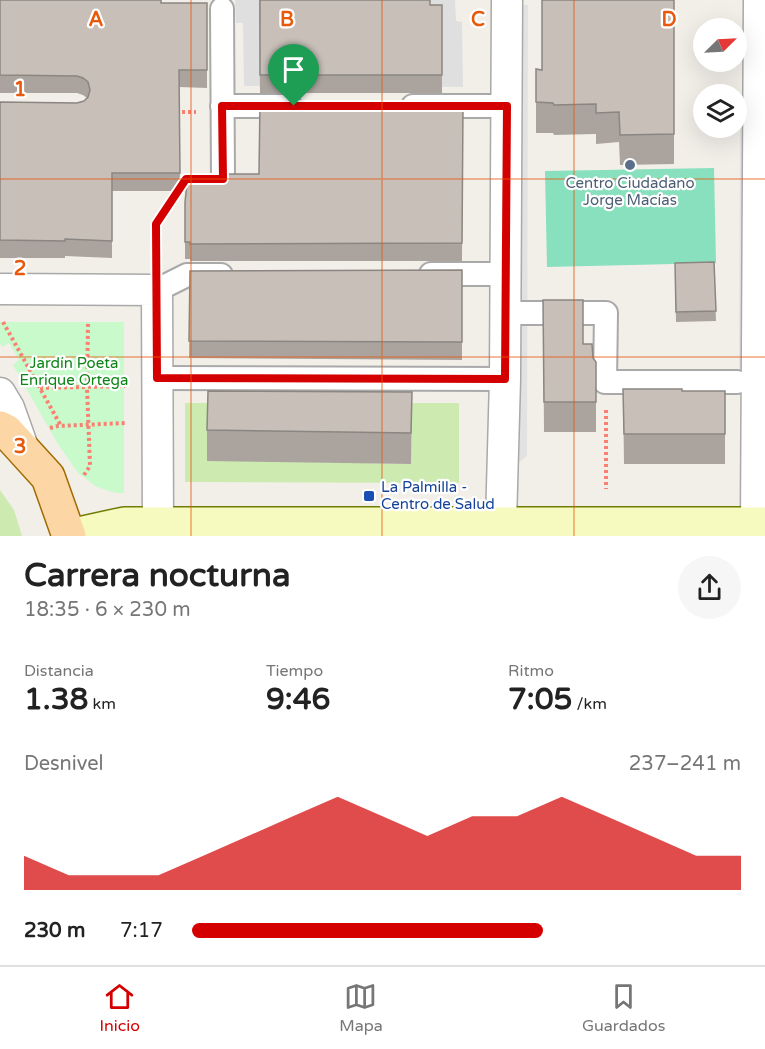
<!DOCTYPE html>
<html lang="es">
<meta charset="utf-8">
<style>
body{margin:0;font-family:"Varela Round",sans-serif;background:#f6f6f6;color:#222;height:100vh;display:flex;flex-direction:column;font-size:22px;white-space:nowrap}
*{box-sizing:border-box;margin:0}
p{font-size:20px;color:#767676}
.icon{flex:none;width:33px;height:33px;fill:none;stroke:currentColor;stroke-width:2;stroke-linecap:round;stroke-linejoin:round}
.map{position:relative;height:536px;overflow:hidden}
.side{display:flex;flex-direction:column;background:#fff;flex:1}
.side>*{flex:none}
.needle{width:39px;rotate:66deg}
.controls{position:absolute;left:693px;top:18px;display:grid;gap:12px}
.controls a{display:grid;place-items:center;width:54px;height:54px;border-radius:50%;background:#fff;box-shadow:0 6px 24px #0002;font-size:30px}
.pin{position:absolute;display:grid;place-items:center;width:51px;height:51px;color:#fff;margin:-62px -26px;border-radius:50% 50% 50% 0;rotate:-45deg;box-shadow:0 0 6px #0007}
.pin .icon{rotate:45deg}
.round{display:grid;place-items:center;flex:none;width:63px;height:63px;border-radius:32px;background:#f6f6f6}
.summary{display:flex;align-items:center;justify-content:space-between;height:102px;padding:0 24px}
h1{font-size:33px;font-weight:800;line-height:45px}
.stats{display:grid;grid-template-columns:repeat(3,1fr);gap:9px;height:102px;padding:6px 24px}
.stats div{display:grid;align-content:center}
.stats b{font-size:30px;font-weight:800}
.stats small{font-size:16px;font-weight:400}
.stats p{font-size:16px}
.chart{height:168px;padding:12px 24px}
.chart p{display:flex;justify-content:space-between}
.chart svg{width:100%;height:108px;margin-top:6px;fill:#d40000;opacity:.7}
ul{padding:0 24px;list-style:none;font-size:20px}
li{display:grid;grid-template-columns:96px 72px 1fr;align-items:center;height:45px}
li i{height:15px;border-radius:8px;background:#d40000}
.tabs{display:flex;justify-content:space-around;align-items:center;height:84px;border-top:2px solid #e0e0e0;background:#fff;font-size:16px;color:#767676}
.tabs a{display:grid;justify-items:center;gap:3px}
.tabs .active{color:#d40000}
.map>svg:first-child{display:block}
</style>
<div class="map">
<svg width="765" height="536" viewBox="0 0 765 536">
<rect width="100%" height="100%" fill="#f2efe9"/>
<path fill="#e0dfdf" d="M216 0H455L456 21 462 22 463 87 244 86 243 23H236L235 0Z"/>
<path fill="#cdebb0" d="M185 403H251L308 462 410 464 368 403H459V483L185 482Z
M0 490 14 510 22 536H0Z"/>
<path fill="#c8facc" d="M0 322H124V493H116L97 487 78 473 58 444 13 365 19 360 9 343 2 347 0 343Z"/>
<path fill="#88e0be" d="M714 168 716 263 547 267 545 171Z"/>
<path fill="#e2e2e2" d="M518 5H528L527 456 514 466Z
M740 126H749L748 394H739Z"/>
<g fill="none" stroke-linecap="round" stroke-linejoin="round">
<defs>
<path id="pedestrian" d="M222 9 223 179
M222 106H290
M413 106H507
M431 274H505
M157 290 187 275H221
M504 313H606L605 382H737
M157 378 505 379"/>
<path id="minor" d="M0 289 157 290 158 525
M0 393 9 408 24 450
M501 523 505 379 507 0
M756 524 759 0"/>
<path id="secondary" d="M69 536 124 524H765"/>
<path id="primary" d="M0 428 6 431 48 477 69 536"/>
</defs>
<use href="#pedestrian" stroke="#a9a9a9" stroke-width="26"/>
<use href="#minor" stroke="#a9a9a9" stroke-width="33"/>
<use href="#secondary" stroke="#707d05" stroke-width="36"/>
<use href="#primary" stroke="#a06b00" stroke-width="36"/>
<path stroke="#fa8072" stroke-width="4" stroke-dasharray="3 3" stroke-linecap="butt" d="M176 112H196
M157 259 156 224 186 179H191
M3 322 61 426
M40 388 125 386
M606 410V489
M50 428 58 426 126 423
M84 475 90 466 87 387 88 323"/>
<use href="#pedestrian" stroke="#fff" stroke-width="22"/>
<use href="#minor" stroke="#fff" stroke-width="30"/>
<use href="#secondary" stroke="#f7fabf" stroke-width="33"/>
<use href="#primary" stroke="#fcd6a4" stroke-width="33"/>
</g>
<path fill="#aba49e" d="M0 0 161 3H207V88L179 87 180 191H112V258L65 256V258H0V102L77 103 84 101 87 98 83 95 77 93H0Z
M259 0 442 5V93H260Z
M674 0V164L620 165 619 142 596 144V134L554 135 553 133H536V69L542 70Z
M442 106 463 107 462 261H190V259H185V202Z
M714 262 716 321 676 322 675 263Z
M462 270V360L189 358 190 271Z
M543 300 583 344 596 362V432H544Z
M623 389 682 391H725V464H624Z
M412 392 411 464 207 461V430Z"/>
<path fill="#c7bfb8" stroke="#8b8681" stroke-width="1.5" d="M0 0H161V3H207V70H179L180 173H112V241L65 239V241L0 240V102L77 103 84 101 88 97 90 90 88 82 83 78 77 76 0 75Z
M260 0H430V5H442V75H260Z
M542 0H674V134L620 135 619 112 596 113V104L554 105 553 103 536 102V69L542 70Z
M260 102H442V106L463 107 462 243 190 244V242H185V202L188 174H259Z
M714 262 716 311 676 312 675 263Z
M462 270V342L189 341 190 271Z
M543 300H583V344H592L593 358 596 362V402H544Z
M623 389H682V391H725V434H624Z
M208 391 412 392 411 433 207 430Z"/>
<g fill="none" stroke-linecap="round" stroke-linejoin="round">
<defs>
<path id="route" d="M222 106H507L505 379 157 378 156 224 186 179H223Z"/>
</defs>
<use href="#route" stroke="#fff" stroke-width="12"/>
<use href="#route" stroke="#d40000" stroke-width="8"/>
</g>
<path fill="none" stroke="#e8590c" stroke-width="1.5" stroke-opacity="0.55" d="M191 0V536M382 0V536M574 0V536M0 179H765M0 357H765"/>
<circle fill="#5c6f8a" stroke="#fff" stroke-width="2" cx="630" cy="165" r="6"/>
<rect fill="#1a4fb4" stroke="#fff" stroke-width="2" x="363" y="490" width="12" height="12" rx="3"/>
<g text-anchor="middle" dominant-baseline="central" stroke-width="4.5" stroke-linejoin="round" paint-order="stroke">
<g font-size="15" fill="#4e5e75" stroke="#fff">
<text x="630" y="183">Centro Ciudadano<tspan x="630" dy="17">Jorge Macías</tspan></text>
</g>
<g font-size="15" fill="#0c8416" stroke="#fff">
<text x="74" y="363">Jardín Poeta<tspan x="74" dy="17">Enrique Ortega</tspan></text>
</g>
<g font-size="15" fill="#164399" stroke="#fff" text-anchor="start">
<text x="381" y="487">La Palmilla -<tspan x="381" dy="17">Centro de Salud</tspan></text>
</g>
</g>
<g font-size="20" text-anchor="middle" font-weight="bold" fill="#e8590c" stroke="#fff" stroke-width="4.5" stroke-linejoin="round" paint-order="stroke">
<text x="96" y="26">A</text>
<text x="287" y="26">B</text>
<text x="478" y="26">C</text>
<text x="669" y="26">D</text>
<text x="20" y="96">1</text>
<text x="20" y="275">2</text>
<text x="20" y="453">3</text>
</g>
</svg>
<div class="controls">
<a><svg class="needle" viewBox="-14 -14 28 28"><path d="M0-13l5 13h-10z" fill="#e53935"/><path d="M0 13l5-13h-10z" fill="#767676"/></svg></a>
<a><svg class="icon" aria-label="layers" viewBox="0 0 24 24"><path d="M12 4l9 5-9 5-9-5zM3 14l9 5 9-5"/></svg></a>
</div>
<div class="pin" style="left:294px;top:106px;background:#1e9e55"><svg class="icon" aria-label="arrive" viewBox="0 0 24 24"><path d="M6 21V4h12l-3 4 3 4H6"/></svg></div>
</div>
<section class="side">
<div class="summary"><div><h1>Carrera nocturna</h1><p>18:35 · 6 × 230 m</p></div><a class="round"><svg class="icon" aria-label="share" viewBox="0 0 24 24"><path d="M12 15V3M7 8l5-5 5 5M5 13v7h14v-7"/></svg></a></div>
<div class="stats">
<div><p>Distancia</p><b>1.38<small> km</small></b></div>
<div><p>Tiempo</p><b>9:46</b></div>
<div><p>Ritmo</p><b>7:05<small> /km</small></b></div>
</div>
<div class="chart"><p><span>Desnivel</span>237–241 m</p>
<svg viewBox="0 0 160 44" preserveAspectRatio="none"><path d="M0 44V30L10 38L20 38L30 38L40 30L50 22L60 14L70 6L80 14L90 22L100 14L110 14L120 6L130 14L140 22L150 30L160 30V44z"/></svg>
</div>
<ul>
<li><b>230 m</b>7:17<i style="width:64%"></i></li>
</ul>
</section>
<nav class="tabs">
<a class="active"><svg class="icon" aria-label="home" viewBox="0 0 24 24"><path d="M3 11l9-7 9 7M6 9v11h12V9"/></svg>Inicio</a>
<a><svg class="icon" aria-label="map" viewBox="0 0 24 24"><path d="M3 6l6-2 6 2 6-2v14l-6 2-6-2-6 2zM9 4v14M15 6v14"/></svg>Mapa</a>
<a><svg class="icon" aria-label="saved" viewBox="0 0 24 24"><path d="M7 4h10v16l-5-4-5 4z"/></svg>Guardados</a>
</nav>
